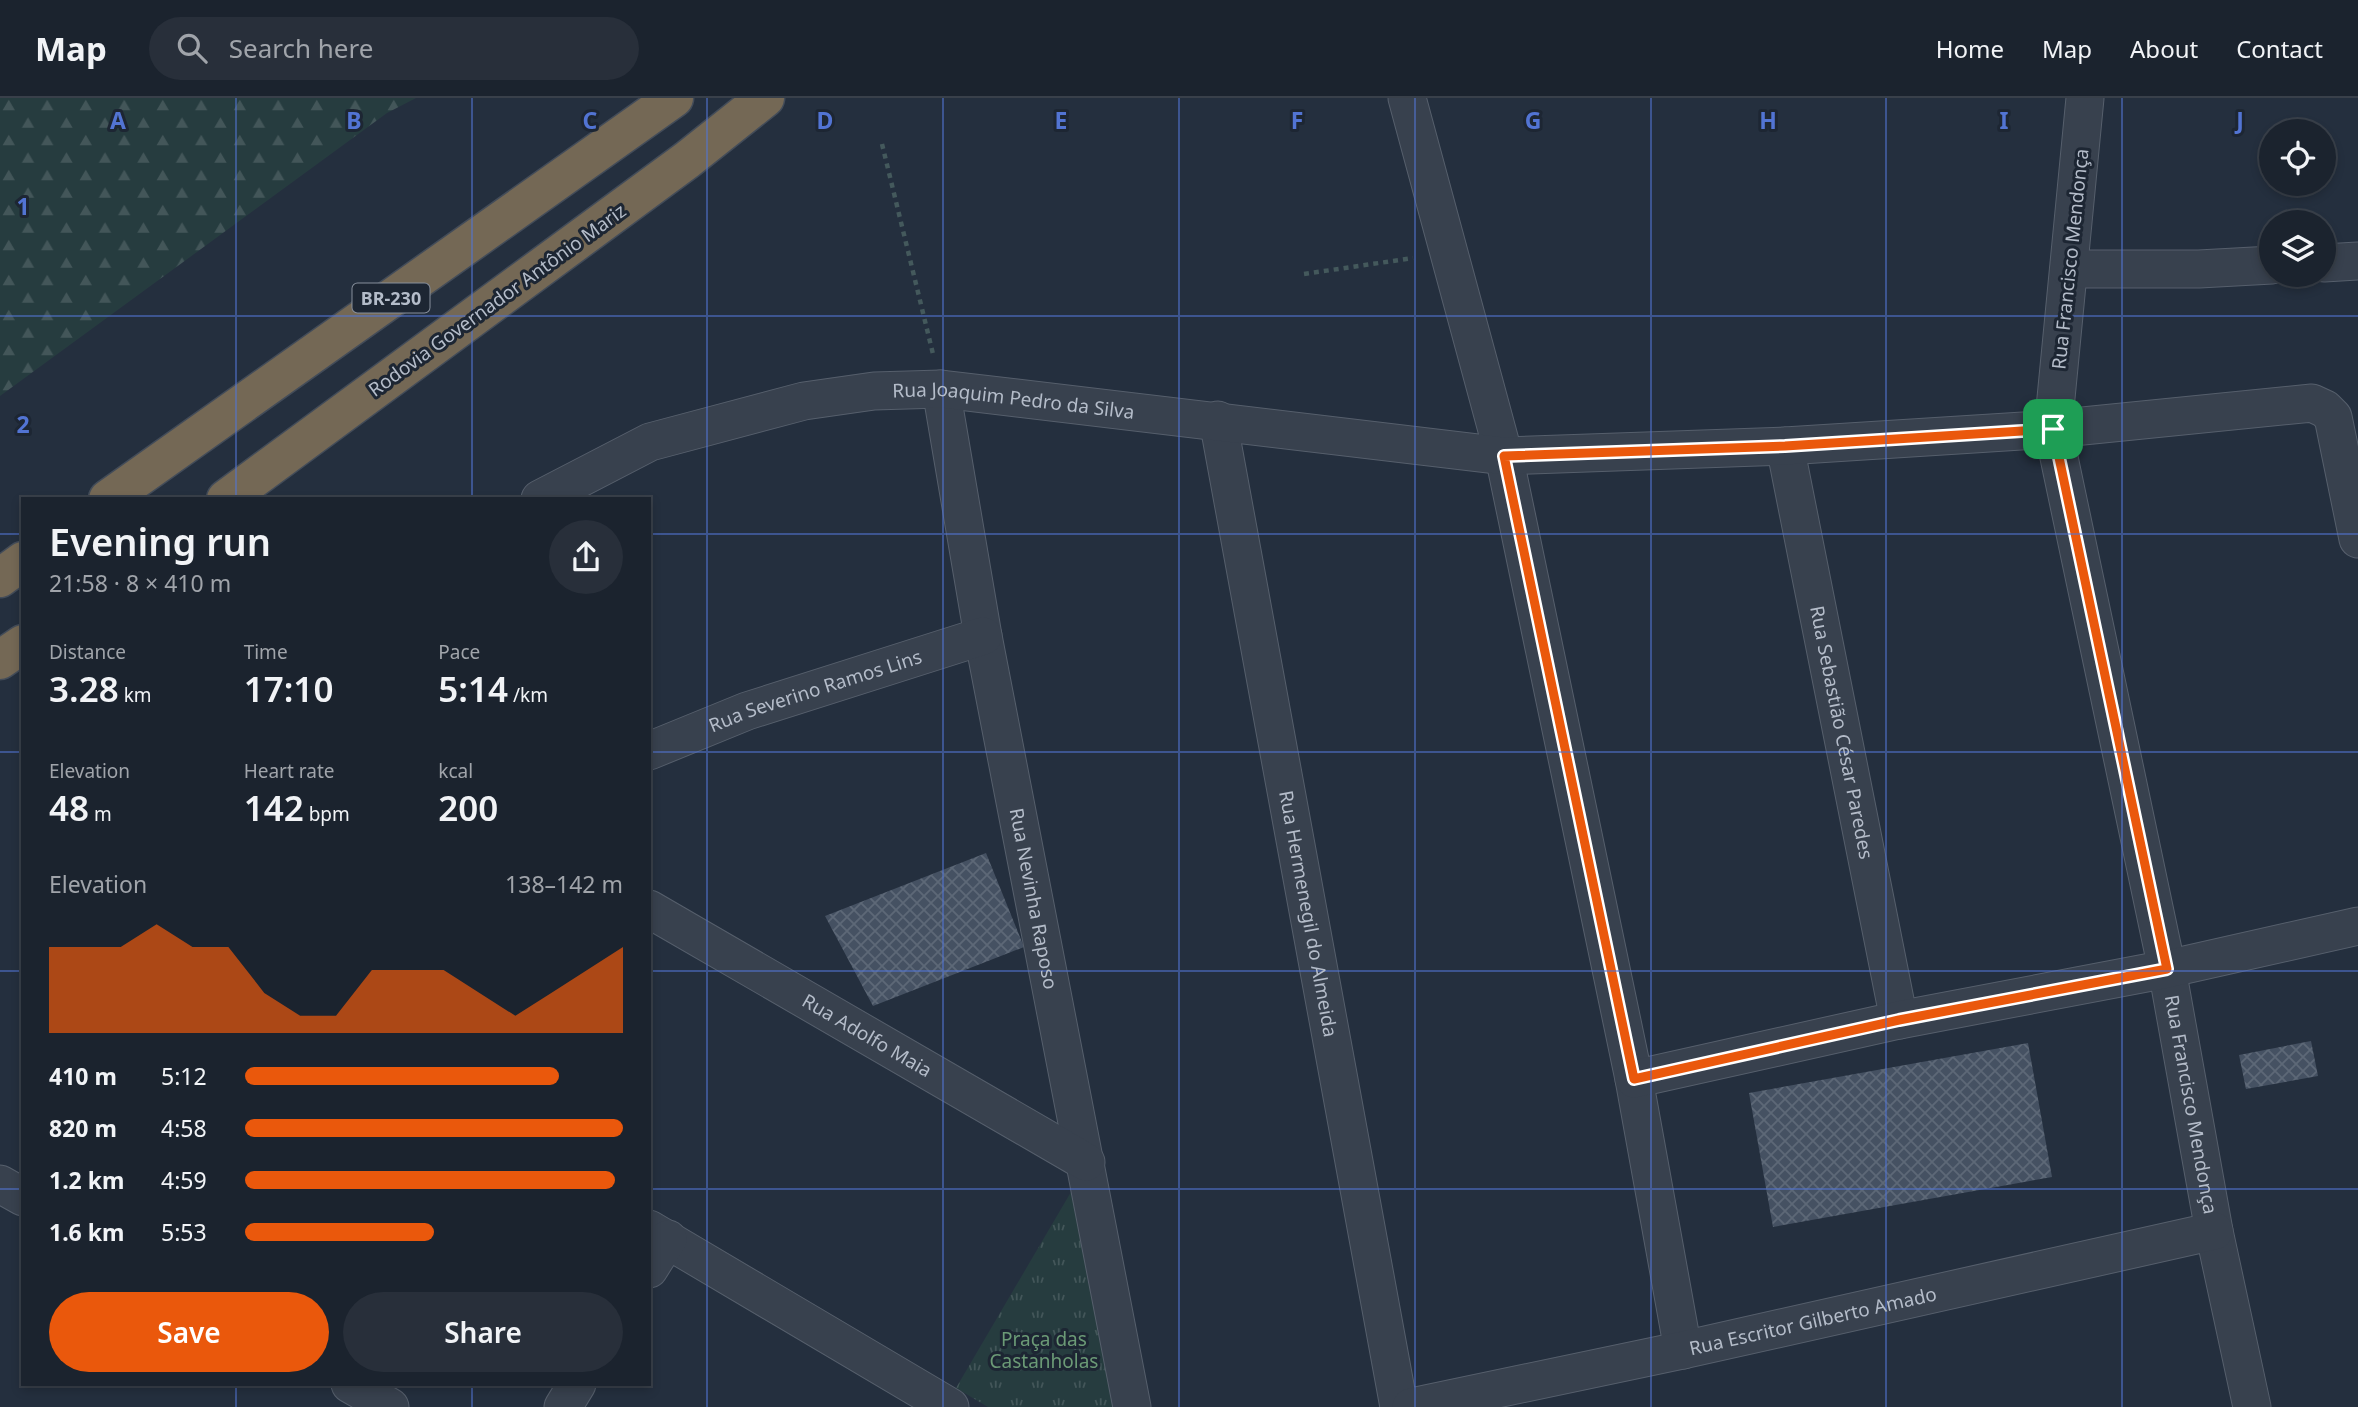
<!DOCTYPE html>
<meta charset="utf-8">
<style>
body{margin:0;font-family:"Noto Sans",sans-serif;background:#282f3a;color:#f1f3f6;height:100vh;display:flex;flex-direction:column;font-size:26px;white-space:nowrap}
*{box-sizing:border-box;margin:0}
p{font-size:23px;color:#a0a4aa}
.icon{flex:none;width:38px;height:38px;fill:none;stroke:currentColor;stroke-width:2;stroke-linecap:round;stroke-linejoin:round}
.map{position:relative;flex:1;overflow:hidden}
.sheet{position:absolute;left:21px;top:399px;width:630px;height:889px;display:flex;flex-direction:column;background:#1b232e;border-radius:0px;box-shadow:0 4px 10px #0003,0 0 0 2px #39404a}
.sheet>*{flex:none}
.tools{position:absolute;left:2259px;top:21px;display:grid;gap:14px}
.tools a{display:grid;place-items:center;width:77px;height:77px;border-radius:50%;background:#1b232e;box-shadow:0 4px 10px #0003,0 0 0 2px #39404a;font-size:35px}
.pin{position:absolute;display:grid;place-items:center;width:60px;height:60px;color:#fff;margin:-30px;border-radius:14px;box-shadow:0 4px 10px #0006}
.round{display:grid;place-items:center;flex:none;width:74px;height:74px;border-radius:37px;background:#282f3a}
.overview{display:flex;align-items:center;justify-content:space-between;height:119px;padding:0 28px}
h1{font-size:38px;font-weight:600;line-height:52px}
.stats{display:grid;grid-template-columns:repeat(3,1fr);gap:10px;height:119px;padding:7px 28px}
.stats div{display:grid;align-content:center}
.stats b{font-size:35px;font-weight:600}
.stats small{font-size:19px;font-weight:400}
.stats p{font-size:19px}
.chart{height:196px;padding:14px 28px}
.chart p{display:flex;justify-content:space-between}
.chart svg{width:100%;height:126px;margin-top:7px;fill:#ea580c;opacity:.7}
.primary-button{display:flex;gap:14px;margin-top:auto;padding:14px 28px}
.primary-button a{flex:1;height:80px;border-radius:42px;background:#ea580c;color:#fff;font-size:28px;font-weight:600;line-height:80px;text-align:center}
.primary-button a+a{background:#282f3a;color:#f1f3f6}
ul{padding:0 28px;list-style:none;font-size:23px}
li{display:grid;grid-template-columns:112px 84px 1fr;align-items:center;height:52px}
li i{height:18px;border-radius:9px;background:#ea580c}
header{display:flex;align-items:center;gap:42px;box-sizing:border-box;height:98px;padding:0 35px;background:#1b232e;border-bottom:2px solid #39404a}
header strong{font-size:33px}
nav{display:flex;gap:38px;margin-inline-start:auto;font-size:24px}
.search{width:490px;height:63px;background:#282f3a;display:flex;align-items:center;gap:18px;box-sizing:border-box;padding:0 24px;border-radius:38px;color:#a0a4aa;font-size:26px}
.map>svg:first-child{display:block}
</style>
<header>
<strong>Map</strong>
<div class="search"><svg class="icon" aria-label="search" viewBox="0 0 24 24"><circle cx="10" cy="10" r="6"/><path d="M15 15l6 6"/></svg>Search here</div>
<nav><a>Home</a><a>Map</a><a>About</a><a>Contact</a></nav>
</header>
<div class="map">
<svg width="2358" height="1309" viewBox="0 0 2358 1309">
<defs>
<pattern id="grass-tufts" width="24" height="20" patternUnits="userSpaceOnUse" patternTransform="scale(1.75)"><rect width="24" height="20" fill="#263c3f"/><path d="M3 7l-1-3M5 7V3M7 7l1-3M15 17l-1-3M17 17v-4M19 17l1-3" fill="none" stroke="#435659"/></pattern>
<pattern id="forest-firs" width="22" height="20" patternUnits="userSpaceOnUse" patternTransform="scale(1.75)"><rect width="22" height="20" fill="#263c3f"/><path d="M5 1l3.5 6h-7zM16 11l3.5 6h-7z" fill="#435659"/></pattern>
<pattern id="building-cross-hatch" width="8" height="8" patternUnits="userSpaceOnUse" patternTransform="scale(1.75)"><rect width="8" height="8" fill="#455162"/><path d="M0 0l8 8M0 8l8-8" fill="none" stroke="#5d6877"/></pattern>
</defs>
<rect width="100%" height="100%" fill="#242f3e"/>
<path fill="url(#grass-tufts)" d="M1071 1094 1113 1309H988L956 1290Z"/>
<path fill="url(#forest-firs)" d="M0 0H416L387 15 0 298Z"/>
<path fill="url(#building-cross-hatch)" d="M986 755 1024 849 873 908 825 818Z
M2311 943 2318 978 2246 991 2239 957Z
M2028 945 2052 1079 1773 1129 1749 995Z"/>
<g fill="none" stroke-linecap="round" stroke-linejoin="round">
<defs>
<g id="street">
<path d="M1407 0 1504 358 1634 981 1683 1252"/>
<path id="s1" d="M2085 0 2053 331 2167 871 2214 1133 2252 1309"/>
<path d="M2324 165 2358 163"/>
<path d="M2069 171H2199L2272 167"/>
<path id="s2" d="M941 291 983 538 1132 1309"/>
<path id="s3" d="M1218 322 1399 1309"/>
<path id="s4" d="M1785 348 1899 922"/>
<path id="s5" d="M540 401 650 344 804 303 874 293 941 291 1504 358 1785 348 2053 331 2312 305 2325 311 2333 319 2358 441"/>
<path id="s6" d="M649 653 747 613 983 538"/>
<path id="s7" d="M649 811 1086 1064"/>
<path d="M1634 981 1899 922 2167 871 2358 828"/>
<path d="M0 1086 23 1099"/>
<path d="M649 1131 950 1309"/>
<path d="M649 1171 668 1141"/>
<path d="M350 1286 390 1309"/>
<path d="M563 1309 577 1286"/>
<path id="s8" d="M1411 1309 1683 1252 2214 1133"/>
</g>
<path id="highway" d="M108 401 674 0
M226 401 687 62 765 0
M0 480 23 463
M0 562 23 546"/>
</defs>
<use href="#street" stroke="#565f6c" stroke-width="39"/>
<use href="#highway" stroke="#434c59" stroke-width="41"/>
<path stroke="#44595c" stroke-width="4.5" stroke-dasharray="5 5" stroke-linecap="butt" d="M882 46 933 256
M1304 176 1413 160"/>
<use href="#street" stroke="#38414e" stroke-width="37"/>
<use href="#highway" stroke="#746855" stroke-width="38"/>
</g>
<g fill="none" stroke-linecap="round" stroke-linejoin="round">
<defs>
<path id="route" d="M2053 331 2167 871 1899 922 1634 981 1504 358 1785 348Z"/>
</defs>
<use href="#route" stroke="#fff" stroke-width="14"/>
<use href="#route" stroke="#ea580c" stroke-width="9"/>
</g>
<path fill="none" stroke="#5274d3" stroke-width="2" stroke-opacity="0.55" d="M236 0V401M472 0V401M707 0V1309M943 0V1309M1179 0V1309M1415 0V1309M1651 0V1309M1886 0V1309M2122 0V1309M0 218H2358M0 436H23M649 436H2358M0 654H23M649 654H2358M0 873H23M649 873H2358M0 1091H23M649 1091H2358M236 1286V1309M472 1286V1309"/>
<g text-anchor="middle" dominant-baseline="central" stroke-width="6" stroke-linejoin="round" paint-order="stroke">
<rect fill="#1d2633" stroke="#878f9c" stroke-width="2" x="352.5" y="185.5" width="77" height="29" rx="5"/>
<g font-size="18" font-weight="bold" fill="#b4bcc9">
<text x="391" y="200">BR-230</text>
</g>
<g font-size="19" fill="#b4bcc9" stroke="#1d2633">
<text transform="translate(2070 161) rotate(-84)">Rua Francisco Mendonça</text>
<text transform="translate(497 202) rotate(-36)">Rodovia Governador Antônio Mariz</text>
<text stroke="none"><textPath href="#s5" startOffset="494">Rua Joaquim Pedro da Silva</textPath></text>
<text stroke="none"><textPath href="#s6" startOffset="177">Rua Severino Ramos Lins</textPath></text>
<text stroke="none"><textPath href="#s4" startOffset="292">Rua Sebastião César Paredes</textPath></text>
<text stroke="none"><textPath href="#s2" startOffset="518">Rua Nevinha Raposo</textPath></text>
<text stroke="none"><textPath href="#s3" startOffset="502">Rua Hermenegil do Almeida</textPath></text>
<text stroke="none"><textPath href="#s7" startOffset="252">Rua Adolfo Maia</textPath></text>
<text stroke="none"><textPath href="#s1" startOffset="1022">Rua Francisco Mendonça</textPath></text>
<text stroke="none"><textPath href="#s8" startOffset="411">Rua Escritor Gilberto Amado</textPath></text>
</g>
<g font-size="19" fill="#6b9a76" stroke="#1d2633">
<text x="1044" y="1241">Praça das<tspan x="1044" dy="22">Castanholas</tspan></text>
</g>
</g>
<g font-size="23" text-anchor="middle" font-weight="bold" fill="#5274d3" stroke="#1d2633" stroke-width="6" stroke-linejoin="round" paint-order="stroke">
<text x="118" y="31">A</text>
<text x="354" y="31">B</text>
<text x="590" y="31">C</text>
<text x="825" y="31">D</text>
<text x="1061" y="31">E</text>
<text x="1297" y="31">F</text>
<text x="1533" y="31">G</text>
<text x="1768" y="31">H</text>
<text x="2004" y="31">I</text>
<text x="2240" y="31">J</text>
<text x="23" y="117">1</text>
<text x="23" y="335">2</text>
</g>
</svg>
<div class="tools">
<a><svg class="icon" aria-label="locate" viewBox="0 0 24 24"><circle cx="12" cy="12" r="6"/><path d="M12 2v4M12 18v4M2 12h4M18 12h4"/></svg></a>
<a><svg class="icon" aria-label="layers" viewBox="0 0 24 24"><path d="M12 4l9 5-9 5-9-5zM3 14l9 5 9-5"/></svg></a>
</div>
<div class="pin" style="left:2053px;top:331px;background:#1e9e55"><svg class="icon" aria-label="arrive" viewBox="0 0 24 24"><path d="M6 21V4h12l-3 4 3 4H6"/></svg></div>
<section class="sheet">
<div class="overview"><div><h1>Evening run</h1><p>21:58 · 8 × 410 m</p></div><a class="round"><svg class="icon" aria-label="share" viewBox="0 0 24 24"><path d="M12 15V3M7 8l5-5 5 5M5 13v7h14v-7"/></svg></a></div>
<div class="stats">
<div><p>Distance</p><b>3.28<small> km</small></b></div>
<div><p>Time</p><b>17:10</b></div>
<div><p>Pace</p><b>5:14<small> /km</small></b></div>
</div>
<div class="stats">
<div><p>Elevation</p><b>48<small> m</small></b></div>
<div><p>Heart rate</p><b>142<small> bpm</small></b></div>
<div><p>kcal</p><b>200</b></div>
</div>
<div class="chart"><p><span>Elevation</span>138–142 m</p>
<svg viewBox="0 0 160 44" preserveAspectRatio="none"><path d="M0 44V14L10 14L20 14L30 6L40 14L50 14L60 30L70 38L80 38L90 22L100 22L110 22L120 30L130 38L140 30L150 22L160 14V44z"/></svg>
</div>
<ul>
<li><b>410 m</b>5:12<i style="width:83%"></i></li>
<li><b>820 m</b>4:58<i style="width:100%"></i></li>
<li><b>1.2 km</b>4:59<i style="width:98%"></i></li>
<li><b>1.6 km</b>5:53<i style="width:50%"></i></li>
</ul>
<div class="primary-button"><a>Save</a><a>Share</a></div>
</section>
</div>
